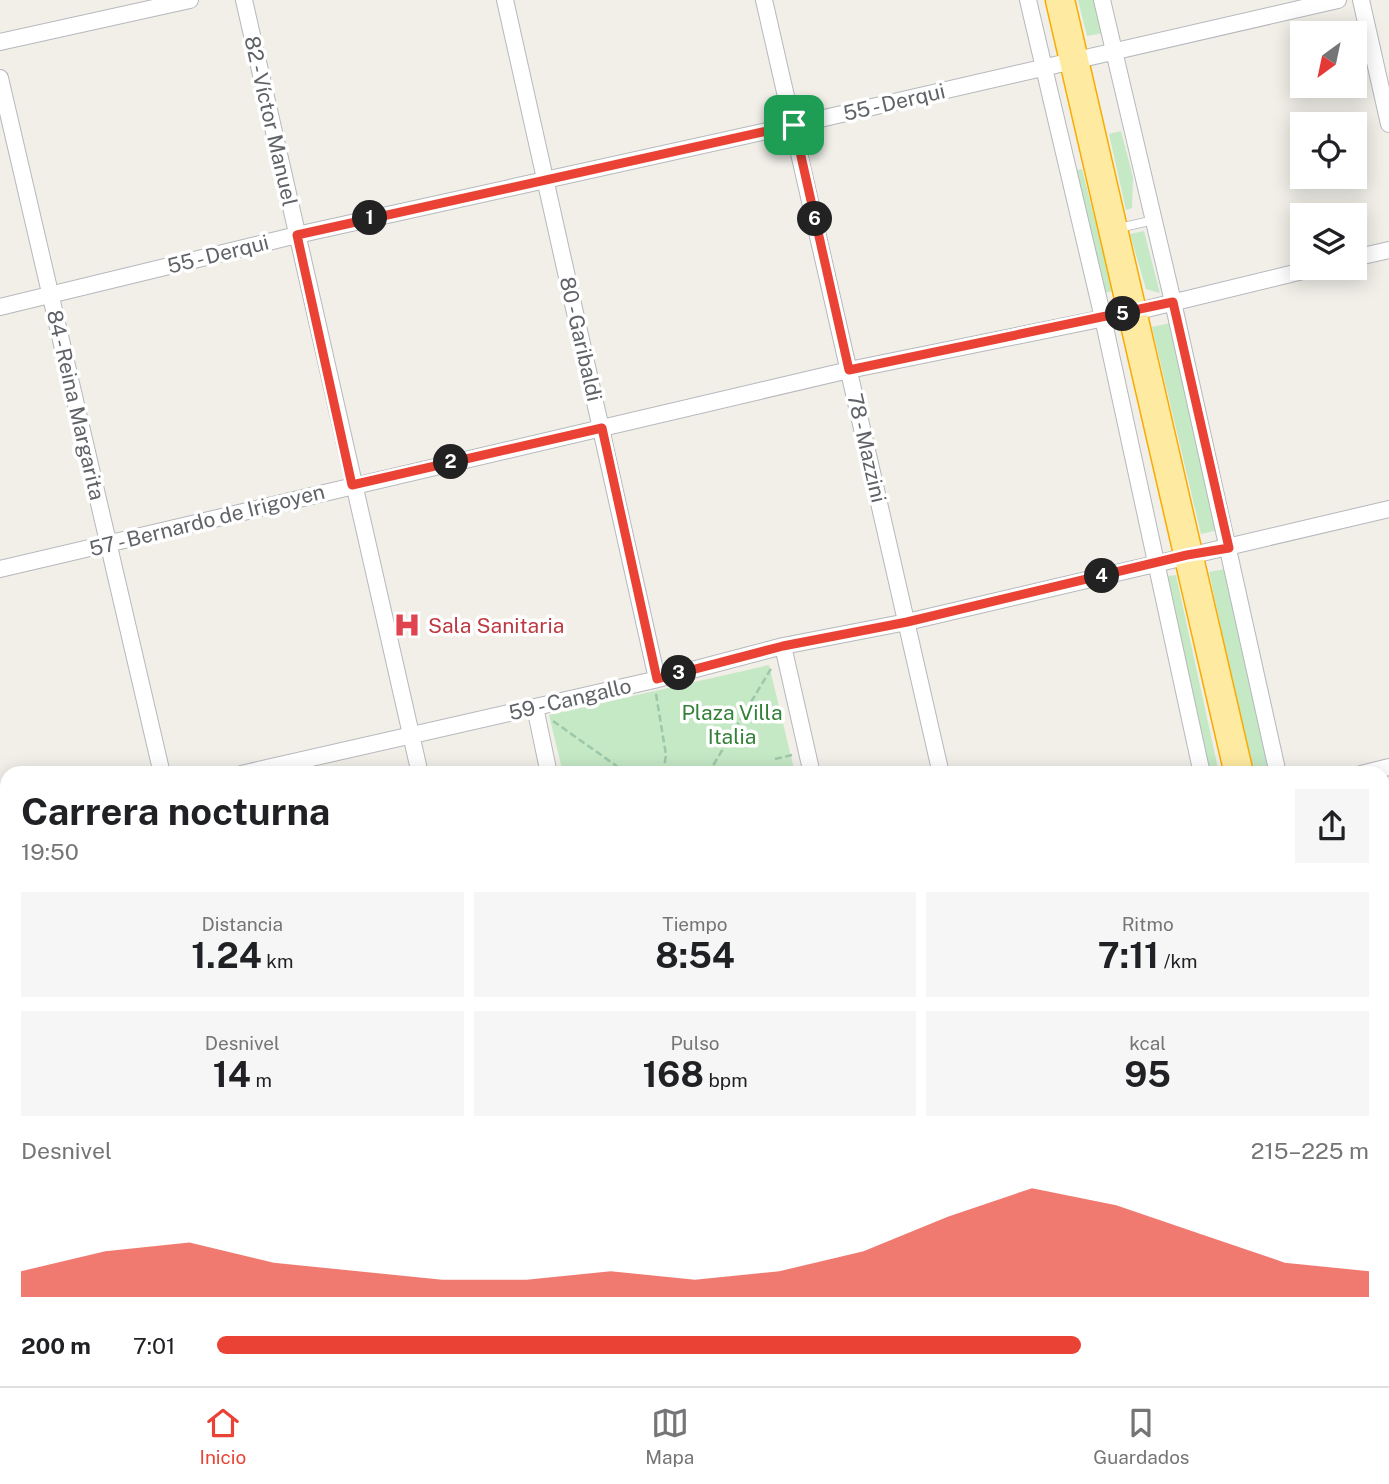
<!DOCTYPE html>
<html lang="es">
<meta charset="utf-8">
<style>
body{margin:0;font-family:"Public Sans",sans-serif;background:#f6f6f6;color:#202124;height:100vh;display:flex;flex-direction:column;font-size:26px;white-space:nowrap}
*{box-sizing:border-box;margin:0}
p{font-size:23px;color:#757577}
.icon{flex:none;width:38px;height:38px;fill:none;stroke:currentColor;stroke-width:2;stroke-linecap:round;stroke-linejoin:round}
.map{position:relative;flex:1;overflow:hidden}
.sheet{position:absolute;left:0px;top:766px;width:1390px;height:620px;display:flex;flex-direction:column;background:#fff;border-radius:21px 21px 0 0;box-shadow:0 4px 18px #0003}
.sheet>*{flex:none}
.needle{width:46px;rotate:213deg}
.fabs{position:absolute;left:1290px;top:21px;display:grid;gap:14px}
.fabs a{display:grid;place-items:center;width:77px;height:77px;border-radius:0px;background:#fff;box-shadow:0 4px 18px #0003;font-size:35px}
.pin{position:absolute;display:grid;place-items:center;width:60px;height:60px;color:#fff;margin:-30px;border-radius:14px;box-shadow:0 4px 10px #0006}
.km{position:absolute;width:35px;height:35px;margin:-18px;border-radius:50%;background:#222;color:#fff;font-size:19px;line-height:35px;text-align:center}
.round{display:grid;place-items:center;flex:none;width:74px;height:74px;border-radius:0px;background:#f6f6f6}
.summary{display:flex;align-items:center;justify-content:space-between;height:119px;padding:0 21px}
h1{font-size:38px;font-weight:700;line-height:52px}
.stats{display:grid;grid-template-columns:repeat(3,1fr);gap:10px;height:119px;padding:7px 21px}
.stats div{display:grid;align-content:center;border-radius:0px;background:#f6f6f6;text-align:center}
.stats b{font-size:35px;font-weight:700}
.stats small{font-size:19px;font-weight:400}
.stats p{font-size:19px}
.chart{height:196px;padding:14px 21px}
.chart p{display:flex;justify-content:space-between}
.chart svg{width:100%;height:126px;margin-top:7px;fill:#ea4335;opacity:.7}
ul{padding:0 21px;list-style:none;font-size:23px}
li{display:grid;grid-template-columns:112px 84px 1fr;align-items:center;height:52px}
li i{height:18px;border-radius:9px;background:#ea4335}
.tabs{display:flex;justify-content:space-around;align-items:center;height:98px;border-top:2px solid #e0e0e0;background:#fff;font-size:19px;color:#757577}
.tabs a{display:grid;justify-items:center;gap:4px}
.tabs .active{color:#ea4335}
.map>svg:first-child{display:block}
</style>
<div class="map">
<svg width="1389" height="1386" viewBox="0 0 1389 1386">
<rect width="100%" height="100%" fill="#f1efe8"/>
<path fill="#c5e8c5" d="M1078 0H1095L1103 33 1087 36Z
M1121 131 1133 177 1132 208 1126 210 1109 134Z
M1082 169 1113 291 1104 293 1073 171Z
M1144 231 1160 293 1146 289 1130 234Z
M1170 323 1218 530 1201 534 1152 327Z
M1225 569 1269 773H1252L1209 572Z
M1176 575 1219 773H1210L1168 576Z
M769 665 795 773H563L549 715Z
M1091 1379H1250L1219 1386H1093Z"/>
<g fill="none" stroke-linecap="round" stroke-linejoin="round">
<defs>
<path id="service" d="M1119 228 1154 220"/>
<path id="minor" d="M244 0 420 774
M505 0 657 679
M764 0 941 774
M1028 0 1103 318 1202 774
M1102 0 1173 302 1278 774
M1361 0 1389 124
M0 42 190 0
M0 78 162 774
M1354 258 1389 250
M0 307 297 235 794 125 1338 0
M0 569 849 370 1134 312 1315 268
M783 646 812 774
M535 707 549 774
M241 774 654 680 783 646 907 622 1389 509
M1361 774 1389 767
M0 831 7 830
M1382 1030 1389 1029
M0 1083 7 1081
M1382 1223 1389 1251
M0 1230 7 1259
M0 1345 7 1343
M35 1379 37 1386
M298 1379 300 1386
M556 1379 558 1386
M822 1379 823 1386
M1081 1379 1082 1386
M1340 1379 1341 1386"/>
<path id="secondary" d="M1382 1298 1389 1296
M1382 1359 1389 1358
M984 1386 1014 1379
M1258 1386 1287 1379"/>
<path id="trunk" d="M1060 0 1239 774
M1377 1379 1379 1386"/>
</defs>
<use href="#service" stroke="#b5b8bc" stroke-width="10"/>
<use href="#minor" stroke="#b5b8bc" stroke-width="18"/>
<use href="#secondary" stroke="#b6babf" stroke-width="25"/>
<use href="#trunk" stroke="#f9ab00" stroke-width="31"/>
<path stroke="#9cc7a9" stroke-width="2.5" stroke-dasharray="7 3.5" stroke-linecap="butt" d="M656 694 666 755 663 774
M553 721 628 774
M775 759 792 755
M708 774 772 667"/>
<use href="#service" stroke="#fff" stroke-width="8"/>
<use href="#minor" stroke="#fff" stroke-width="16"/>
<use href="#secondary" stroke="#fff" stroke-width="23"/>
<use href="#trunk" stroke="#feeaa1" stroke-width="28"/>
</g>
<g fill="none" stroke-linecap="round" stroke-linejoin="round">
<defs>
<path id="route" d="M794 125 849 370 1173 302 1229 548 1187 555 907 622 783 646 657 679 602 428 352 485 297 235Z"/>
</defs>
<use href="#route" stroke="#fff" stroke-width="14"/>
<use href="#route" stroke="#ea4335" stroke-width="9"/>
</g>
<defs>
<symbol id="hospital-bare" viewBox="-9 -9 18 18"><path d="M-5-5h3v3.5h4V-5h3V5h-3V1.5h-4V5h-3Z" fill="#e0444e" stroke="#fff" stroke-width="2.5" paint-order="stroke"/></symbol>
</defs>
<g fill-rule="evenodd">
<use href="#hospital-bare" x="388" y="606" width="38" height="38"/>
</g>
<g text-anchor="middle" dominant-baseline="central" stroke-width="7" stroke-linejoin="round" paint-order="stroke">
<g font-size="21" fill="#5f6368" stroke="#fff">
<text transform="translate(894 102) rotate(-13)">55 - Derqui</text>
<text transform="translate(271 121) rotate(77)">82 - Víctor Manuel</text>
<text transform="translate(218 254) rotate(-14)">55 - Derqui</text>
<text transform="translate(581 339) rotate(77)">80 - Garibaldi</text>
<text transform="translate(76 405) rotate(77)">84 - Reina Margarita</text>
<text transform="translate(867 448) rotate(77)">78 - Mazzini</text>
<text transform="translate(207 520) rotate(-14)">57 - Bernardo de Irigoyen</text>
<text transform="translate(570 699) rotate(-13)">59 - Cangallo</text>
</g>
<g font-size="21" fill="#be3a42" stroke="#fff" text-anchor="start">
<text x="428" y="625">Sala Sanitaria</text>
</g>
<g font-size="21" fill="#348238" stroke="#fff">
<text x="732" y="712">Plaza Villa<tspan x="732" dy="24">Italia</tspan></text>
</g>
</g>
</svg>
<div class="fabs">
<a><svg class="needle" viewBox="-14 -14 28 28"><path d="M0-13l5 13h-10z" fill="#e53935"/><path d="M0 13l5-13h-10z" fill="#757577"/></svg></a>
<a><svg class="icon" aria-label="locate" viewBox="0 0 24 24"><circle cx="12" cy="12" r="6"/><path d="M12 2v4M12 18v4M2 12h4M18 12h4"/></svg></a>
<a><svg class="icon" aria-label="layers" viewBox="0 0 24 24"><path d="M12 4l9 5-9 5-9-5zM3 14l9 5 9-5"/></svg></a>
</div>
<div class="pin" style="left:794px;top:125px;background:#1e9e55"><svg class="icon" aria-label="arrive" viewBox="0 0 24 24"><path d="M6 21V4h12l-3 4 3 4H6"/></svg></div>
<b class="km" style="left:370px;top:218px">1</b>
<b class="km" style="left:451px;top:462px">2</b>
<b class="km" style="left:679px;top:673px">3</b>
<b class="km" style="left:1102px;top:576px">4</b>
<b class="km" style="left:1123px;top:314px">5</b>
<b class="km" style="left:815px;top:219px">6</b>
<section class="sheet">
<div class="summary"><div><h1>Carrera nocturna</h1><p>19:50</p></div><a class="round"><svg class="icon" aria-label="share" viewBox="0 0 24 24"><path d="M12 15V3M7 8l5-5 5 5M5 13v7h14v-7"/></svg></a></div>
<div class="stats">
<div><p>Distancia</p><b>1.24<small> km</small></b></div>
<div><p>Tiempo</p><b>8:54</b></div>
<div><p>Ritmo</p><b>7:11<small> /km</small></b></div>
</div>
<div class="stats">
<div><p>Desnivel</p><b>14<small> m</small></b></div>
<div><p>Pulso</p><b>168<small> bpm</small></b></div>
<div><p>kcal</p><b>95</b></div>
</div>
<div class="chart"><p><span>Desnivel</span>215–225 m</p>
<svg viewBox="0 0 160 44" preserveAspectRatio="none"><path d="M0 44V35L10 28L20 25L30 32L40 35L50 38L60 38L70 35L80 38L90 35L100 28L110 16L120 6L130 12L140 22L150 32L160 35V44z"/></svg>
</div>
<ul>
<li><b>200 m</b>7:01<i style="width:75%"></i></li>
</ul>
</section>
</div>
<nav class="tabs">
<a class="active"><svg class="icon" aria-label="home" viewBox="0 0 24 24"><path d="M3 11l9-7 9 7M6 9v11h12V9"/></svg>Inicio</a>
<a><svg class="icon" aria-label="map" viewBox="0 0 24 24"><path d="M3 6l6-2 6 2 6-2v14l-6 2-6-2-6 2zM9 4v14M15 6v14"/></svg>Mapa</a>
<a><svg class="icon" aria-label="saved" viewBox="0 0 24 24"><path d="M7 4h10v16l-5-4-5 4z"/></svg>Guardados</a>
</nav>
